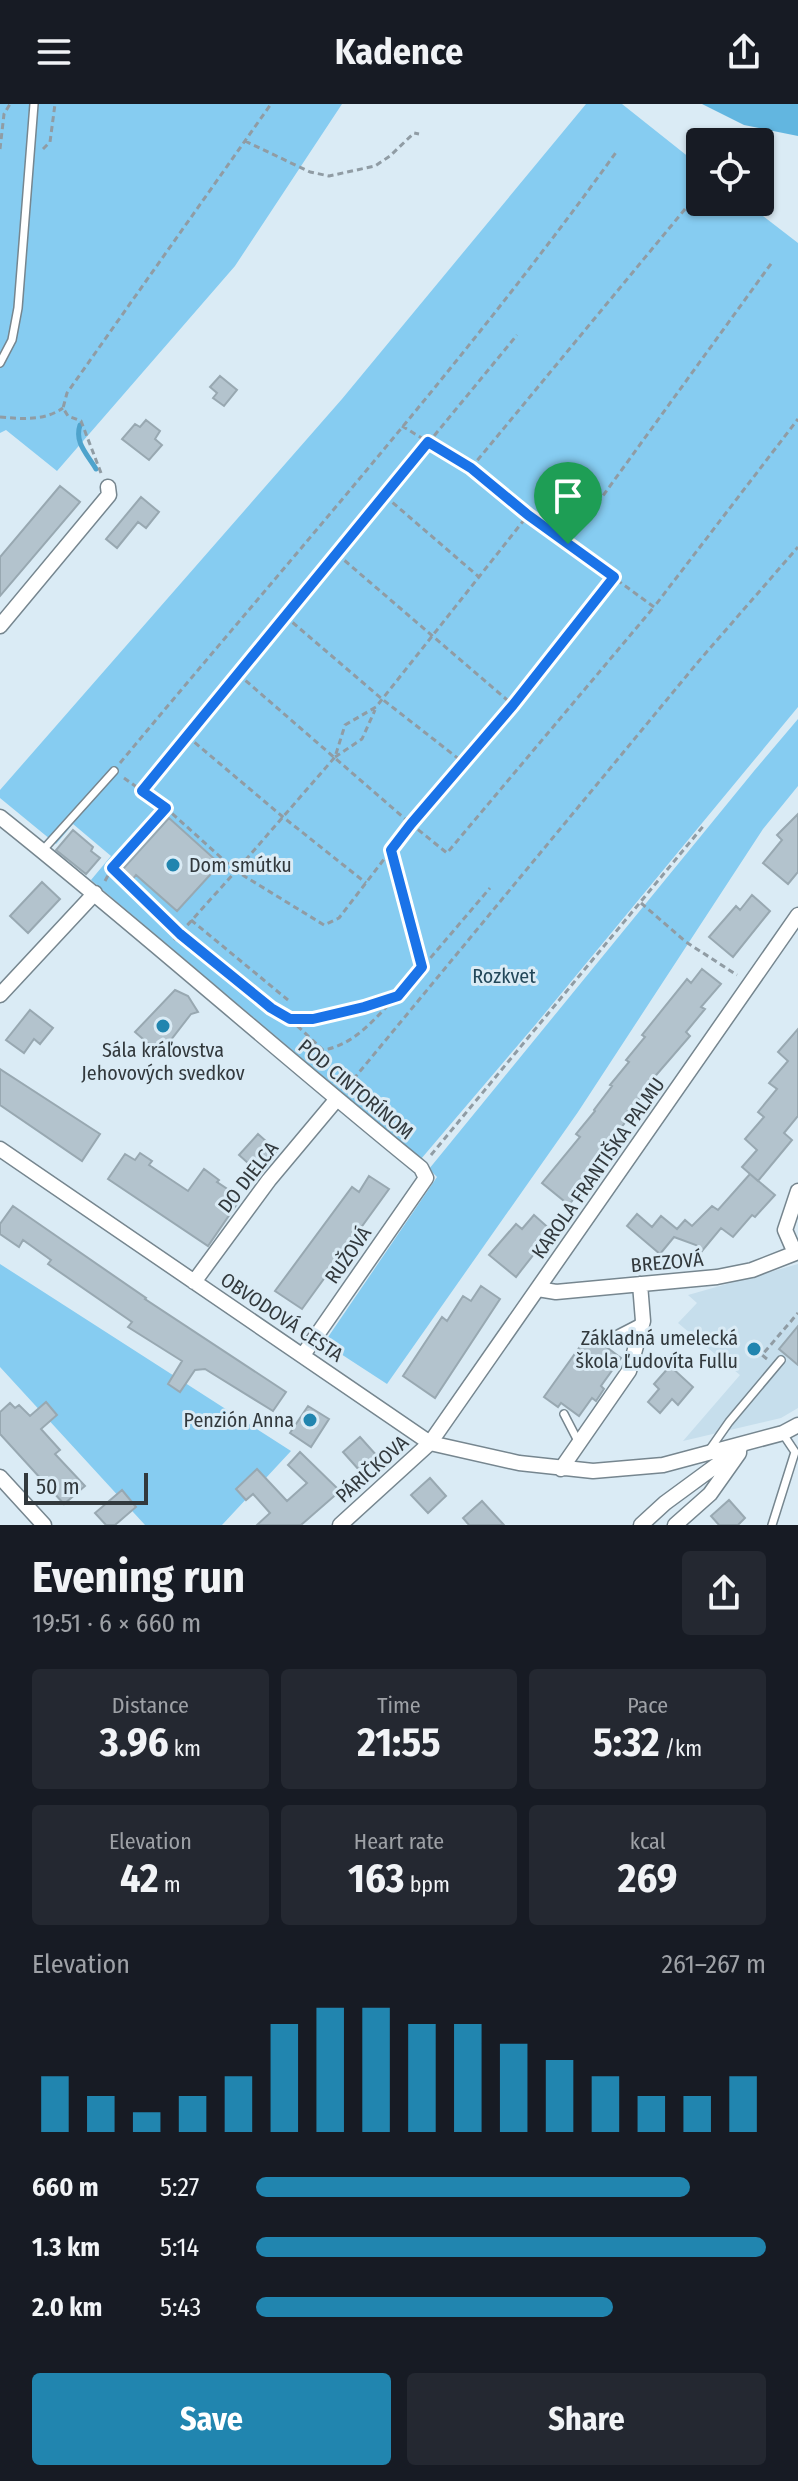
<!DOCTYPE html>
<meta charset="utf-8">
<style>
body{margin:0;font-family:"Fira Sans Condensed",sans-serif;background:#242831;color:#f1f3f6;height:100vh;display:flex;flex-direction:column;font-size:30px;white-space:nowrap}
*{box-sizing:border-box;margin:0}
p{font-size:26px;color:#9ea1a6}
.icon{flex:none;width:44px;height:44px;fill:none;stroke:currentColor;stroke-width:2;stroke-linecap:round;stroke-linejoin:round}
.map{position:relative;height:1421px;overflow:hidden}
.side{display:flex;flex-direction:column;background:#171b24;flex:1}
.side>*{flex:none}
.tools{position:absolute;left:686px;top:24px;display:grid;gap:16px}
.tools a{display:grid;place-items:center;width:88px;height:88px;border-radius:8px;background:#171b24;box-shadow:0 2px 6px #0004;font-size:40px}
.scale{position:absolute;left:24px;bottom:20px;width:124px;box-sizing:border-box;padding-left:8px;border:4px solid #32393d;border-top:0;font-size:22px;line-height:28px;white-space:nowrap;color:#32393d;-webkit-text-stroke:6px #daebf5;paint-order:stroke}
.pin{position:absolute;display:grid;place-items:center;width:68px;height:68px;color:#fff;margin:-82px -34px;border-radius:50% 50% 50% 0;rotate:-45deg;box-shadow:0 0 8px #0007}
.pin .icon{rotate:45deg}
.round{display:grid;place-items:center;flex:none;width:84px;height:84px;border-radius:8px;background:#242831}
.overview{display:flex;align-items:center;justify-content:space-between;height:136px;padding:0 32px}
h1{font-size:44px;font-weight:700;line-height:60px}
.metrics{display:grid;grid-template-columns:repeat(3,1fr);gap:12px;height:136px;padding:8px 32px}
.metrics div{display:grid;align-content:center;border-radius:8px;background:#242831;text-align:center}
.metrics b{font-size:40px;font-weight:700}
.metrics small{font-size:22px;font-weight:400}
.metrics p{font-size:22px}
.chart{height:224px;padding:16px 32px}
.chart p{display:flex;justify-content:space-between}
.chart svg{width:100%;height:144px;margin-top:8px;stroke:#2185af;stroke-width:6}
.cta{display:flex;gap:16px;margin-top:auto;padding:16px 32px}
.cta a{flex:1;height:92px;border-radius:8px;background:#2185af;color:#fff;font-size:32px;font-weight:700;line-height:92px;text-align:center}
.cta a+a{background:#242831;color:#f1f3f6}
ul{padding:0 32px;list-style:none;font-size:26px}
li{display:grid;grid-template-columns:128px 96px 1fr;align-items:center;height:60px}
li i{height:20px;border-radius:10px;background:#2185af}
header{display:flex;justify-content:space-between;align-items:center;height:104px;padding:0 32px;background:#171b24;font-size:36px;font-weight:700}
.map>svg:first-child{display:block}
</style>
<header><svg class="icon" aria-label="menu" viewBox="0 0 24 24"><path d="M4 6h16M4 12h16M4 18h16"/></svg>Kadence<svg class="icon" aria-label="share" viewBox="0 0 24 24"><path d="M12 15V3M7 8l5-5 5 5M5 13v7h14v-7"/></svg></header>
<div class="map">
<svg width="798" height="1421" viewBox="0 0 798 1421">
<rect width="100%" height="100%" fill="#daebf5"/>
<path fill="#c6deec" d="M798 1160V1304L781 1314 683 1337 740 1271 678 1219 697 1199 688 1191Z"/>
<path fill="#86ccf1" d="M0 0H342L235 162 57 367 6 326 0 329Z
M586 0H622L700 62V98H745L798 139V603L536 920 421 1055 91 776 111 752 73 720 56 740 0 694V686L342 295Z
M798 615V682L763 725 578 1008 387 1280 324 1239 437 1073 429 1065 754 667Z
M0 1160 291 1347 222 1421H145L0 1263Z"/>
<path fill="#62b6e0" d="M702 0H798V32L744 21Z"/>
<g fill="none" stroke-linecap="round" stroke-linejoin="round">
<path stroke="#4ea3cc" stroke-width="5" d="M80 321C74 339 88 351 96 365"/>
</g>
<path fill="#b3c3cd" stroke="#98a8b1" stroke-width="2" d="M220 272 237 286 224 302 213 294 217 289 210 283Z
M146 316 160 327 155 335 162 341 149 356 122 335 135 320 140 323Z
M60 382 80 398 0 492V453Z
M141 393 159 408 146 424 138 418 117 444 106 435Z
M798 710V768L788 780 763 759 782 736 777 731Z
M169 714 220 760 177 807 136 771 132 776 122 766Z
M73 726 93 743 91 747 100 754 86 770 56 746Z
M42 778 60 795 28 829 10 812Z
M752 791 770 807 733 853 709 833 736 802 740 806Z
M702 865 721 880 701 903 705 905 686 928 690 932 651 977 653 978 634 1001 637 1003 601 1050 604 1053 569 1101 542 1079 580 1033 576 1030 595 1007 594 1006 612 982 610 981 629 958 626 956 645 933 642 931 687 875 691 879Z
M175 886 188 892 198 908 191 910 160 950 135 928Z
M30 906 53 924 40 940 34 935 24 949 6 936Z
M798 925V1012L784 1029 792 1036 758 1077 742 1063 757 1046 745 1035 764 1013 758 1008 777 985 769 979 788 957 778 948Z
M0 965 100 1030 82 1057 0 1001Z
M258 1030 277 1047 258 1068 239 1051Z
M140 1049 152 1057 149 1061 188 1087 204 1065 219 1076 217 1078 241 1094 208 1142 108 1075 125 1050 135 1056Z
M750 1070 775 1091 755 1113 752 1111 733 1133 721 1124 702 1147 696 1141 674 1133 660 1150 627 1122 637 1110 652 1123 661 1112 677 1125 685 1116 692 1122 712 1102 718 1106Z
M369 1072 389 1085 302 1205 275 1187 352 1083 359 1088Z
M13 1102 146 1194 145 1195 286 1288 273 1307 205 1265 195 1266 180 1288 168 1280 182 1257 128 1223 132 1218 48 1160 51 1156 23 1136 19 1143 0 1130V1120Z
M534 1111 552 1127 516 1173 489 1151 516 1120 522 1125Z
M481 1182 500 1195 435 1294 403 1272 442 1213 447 1217 463 1192 471 1197Z
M798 1222V1261L779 1245Z
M589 1230 621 1254 601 1282 604 1285 596 1297 592 1294 579 1312 561 1299 558 1303 544 1293Z
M670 1262 693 1283 678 1301 672 1295 660 1309 648 1298 659 1285 654 1280Z
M46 1298 57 1311 41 1325 60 1346 55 1350 85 1382 64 1400 0 1330V1308L10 1299 15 1304 19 1301 30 1312Z
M308 1302 329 1315 311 1343 290 1329Z
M360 1333 377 1352 360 1367 343 1348Z
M300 1348 340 1387 301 1421H257L270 1409 253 1390 246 1396 236 1385 257 1365 287 1397 307 1379 288 1361Z
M430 1374 446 1392 428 1409 411 1391Z
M122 1386 136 1403 115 1421H106L95 1409Z
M729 1396 745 1414 738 1421H719L711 1412Z
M482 1397 504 1421H469L463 1414Z"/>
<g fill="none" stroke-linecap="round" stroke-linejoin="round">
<defs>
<path id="service" d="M0 259 12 236 18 204 34 0
M42 747 114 667
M608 1235 641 1218
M564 1310 579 1339
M708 1348 729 1318 781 1256
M772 1421 795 1348 783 1330"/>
<path id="minor" d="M0 522 109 391 108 383
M0 713C143 827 279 949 421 1064L426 1074 303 1251
M0 891 95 789
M0 1045 430 1339 519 1359 593 1367 663 1361 783 1329 798 1321
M795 1149 785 1126 798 1087
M194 1178 269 1076 336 996
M538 1185 556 1188 717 1173 752 1166 798 1148
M561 1365 629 1267 643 1217 640 1180
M0 1373 44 1421
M340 1421 430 1339 798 811
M641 1421 665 1399 740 1344
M675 1421 710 1390 739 1349"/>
</defs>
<use href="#service" stroke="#76868f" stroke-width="10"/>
<use href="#minor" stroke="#76868f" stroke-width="17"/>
<path stroke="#909ca4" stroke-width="3" stroke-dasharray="6 4" stroke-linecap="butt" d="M245 37 310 68 329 72 375 62 390 52 414 29 419 30
M0 45 4 10 10 0
M43 45 50 38 55 0
M0 313C23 315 44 317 63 304
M471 364 700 87
M101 369 81 317 68 312 63 304 67 289 271 0
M385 392 479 473
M528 411 654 503 798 315
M568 440 773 157
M337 450 513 601
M285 512 382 595 464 659
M238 570 411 720 513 601 614 473
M187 632 283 713 366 779
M335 653 362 635 375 606
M120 659C288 457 464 260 617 47
M124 674 166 704 236 767 335 653 345 621 376 603 528 411 471 364 402 322
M142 687 517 231
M391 746 422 862
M112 764 166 705
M105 777 112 764 180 830 271 904 290 915H313L364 903 398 892 490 784
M641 799 686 838 737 871
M191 816 288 896
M174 836 236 767 324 821 339 814 411 720 447 749 654 503
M290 915 323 946C355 941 375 914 397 892
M347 983 698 558 798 443
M431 1051 705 720
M767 1255 762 1251 798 1209"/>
<use href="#service" stroke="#fff" stroke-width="7"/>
<use href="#minor" stroke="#fff" stroke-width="14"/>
</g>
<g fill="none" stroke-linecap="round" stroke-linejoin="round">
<defs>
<path id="route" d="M428 338 471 364 528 411 614 473 513 601 411 720 391 746 422 863 398 892 364 903 313 915H290L271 904 180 830 112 764 166 704 142 687Z"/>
</defs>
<use href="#route" stroke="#fff" stroke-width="16"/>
<use href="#route" stroke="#1a73e8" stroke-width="10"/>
</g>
<g fill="#2185af" stroke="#daebf5" stroke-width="3">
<circle cx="173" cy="761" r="8"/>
<circle cx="163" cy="922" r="8"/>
<circle cx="754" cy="1245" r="8"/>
<circle cx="310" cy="1316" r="8"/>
</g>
<g text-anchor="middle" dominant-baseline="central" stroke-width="6" stroke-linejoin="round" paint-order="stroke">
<g font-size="20" fill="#32393d" stroke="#daebf5" text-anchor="end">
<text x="189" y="761" text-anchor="start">Dom smútku</text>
<text x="163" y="946" text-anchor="middle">Sála kráľovstva<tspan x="163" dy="23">Jehovových svedkov</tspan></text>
<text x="738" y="1234">Základná umelecká<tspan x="738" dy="23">škola Ľudovíta Fullu</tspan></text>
<text x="294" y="1316">Penzión Anna</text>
</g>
<g font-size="20" fill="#224759" stroke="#daebf5">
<text x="504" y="872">Rozkvet</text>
</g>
<g font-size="20" fill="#32393d" stroke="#daebf5">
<text transform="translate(356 985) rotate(40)">POD CINTORÍNOM</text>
<text transform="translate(598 1064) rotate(-55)">KAROLA FRANTIŠKA PALMU</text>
<text transform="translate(248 1073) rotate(-52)">DO DIELCA</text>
<text transform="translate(348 1151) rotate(-55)">RUŽOVÁ</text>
<text transform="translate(667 1158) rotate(-5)">BREZOVÁ</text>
<text transform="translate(282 1213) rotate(34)">OBVODOVÁ CESTA</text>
<text transform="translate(372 1365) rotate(-42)">PÁRIČKOVA</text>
</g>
</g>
</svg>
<div class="tools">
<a><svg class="icon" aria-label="locate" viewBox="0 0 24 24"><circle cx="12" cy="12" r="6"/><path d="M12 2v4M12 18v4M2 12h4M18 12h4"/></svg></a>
</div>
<div class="scale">50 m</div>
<div class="pin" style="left:568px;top:440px;background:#1e9e55"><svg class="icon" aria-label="arrive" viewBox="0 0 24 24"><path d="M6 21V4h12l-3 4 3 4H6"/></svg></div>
</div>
<section class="side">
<div class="overview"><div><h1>Evening run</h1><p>19:51 · 6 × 660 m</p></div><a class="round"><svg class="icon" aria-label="share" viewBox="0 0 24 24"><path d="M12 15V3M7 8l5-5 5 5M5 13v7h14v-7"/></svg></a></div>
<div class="metrics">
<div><p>Distance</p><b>3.96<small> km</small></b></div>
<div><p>Time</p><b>21:55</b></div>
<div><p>Pace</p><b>5:32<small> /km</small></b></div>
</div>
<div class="metrics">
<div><p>Elevation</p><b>42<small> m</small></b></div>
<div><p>Heart rate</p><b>163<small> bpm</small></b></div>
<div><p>kcal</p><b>269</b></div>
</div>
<div class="chart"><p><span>Elevation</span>261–267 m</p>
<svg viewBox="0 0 160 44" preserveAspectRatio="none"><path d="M5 44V27M15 44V33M25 44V38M35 44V33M45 44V27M55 44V11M65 44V6M75 44V6M85 44V11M95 44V11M105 44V17M115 44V22M125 44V27M135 44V33M145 44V33M155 44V27"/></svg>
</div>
<ul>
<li><b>660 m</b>5:27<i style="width:85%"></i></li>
<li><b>1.3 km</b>5:14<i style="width:100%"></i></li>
<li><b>2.0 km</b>5:43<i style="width:70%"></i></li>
</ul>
<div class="cta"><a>Save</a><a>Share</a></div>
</section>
